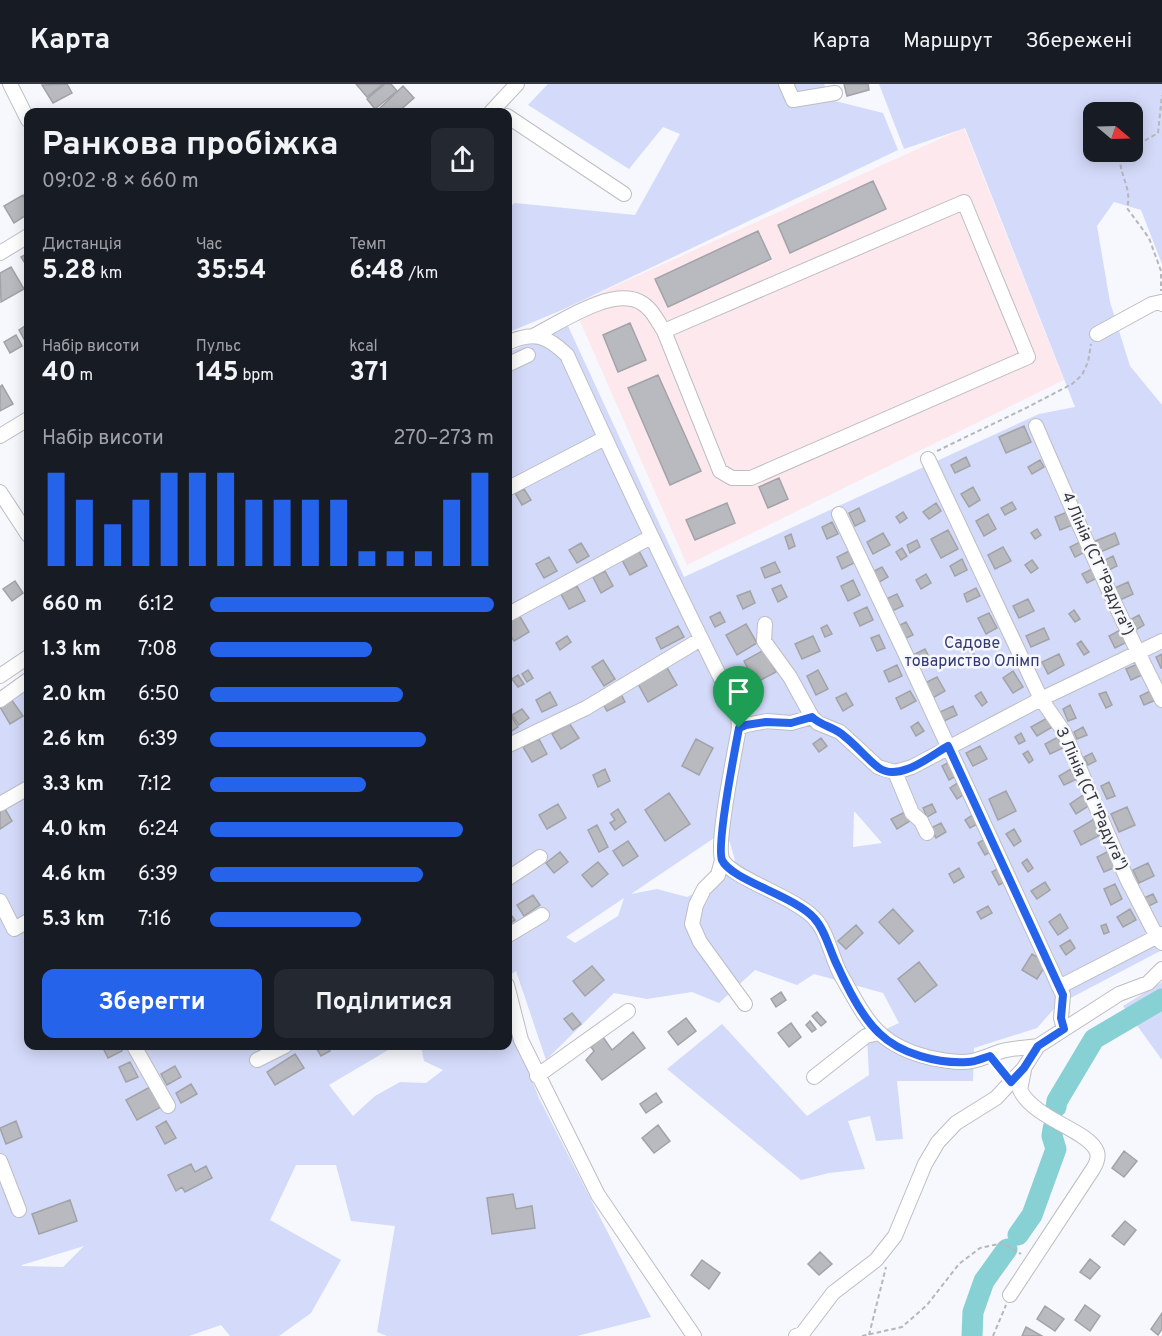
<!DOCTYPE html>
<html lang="uk">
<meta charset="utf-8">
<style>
body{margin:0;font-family:Overpass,sans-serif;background:#242831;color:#f1f3f6;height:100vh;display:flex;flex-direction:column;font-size:22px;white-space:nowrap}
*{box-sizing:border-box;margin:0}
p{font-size:20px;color:#9ea1a6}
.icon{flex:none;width:33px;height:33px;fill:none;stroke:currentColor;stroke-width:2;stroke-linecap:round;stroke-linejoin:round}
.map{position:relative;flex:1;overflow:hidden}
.side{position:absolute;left:24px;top:24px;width:488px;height:942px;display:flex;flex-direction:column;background:#171b24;border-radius:12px;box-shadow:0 3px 15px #0003}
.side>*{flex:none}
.needle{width:39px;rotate:109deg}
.tools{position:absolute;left:1083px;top:18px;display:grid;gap:12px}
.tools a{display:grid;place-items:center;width:60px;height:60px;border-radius:12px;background:#171b24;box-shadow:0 3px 15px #0003;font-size:30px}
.pin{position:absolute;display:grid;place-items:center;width:51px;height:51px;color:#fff;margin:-62px -26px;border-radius:50% 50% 50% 0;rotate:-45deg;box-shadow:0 0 6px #0007}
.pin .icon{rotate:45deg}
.round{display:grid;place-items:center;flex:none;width:63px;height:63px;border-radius:12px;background:#242831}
.summary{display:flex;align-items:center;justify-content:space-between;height:102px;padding:0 18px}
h1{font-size:33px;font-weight:700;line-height:45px}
.metrics{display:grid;grid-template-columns:repeat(3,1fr);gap:9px;height:102px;padding:6px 18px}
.metrics div{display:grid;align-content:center}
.metrics b{font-size:26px;font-weight:700}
.metrics small{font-size:16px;font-weight:400}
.metrics p{font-size:16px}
.chart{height:168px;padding:12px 18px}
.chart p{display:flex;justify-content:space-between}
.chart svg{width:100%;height:108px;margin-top:6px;stroke:#2563eb;stroke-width:6}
.cta{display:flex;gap:12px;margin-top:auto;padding:12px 18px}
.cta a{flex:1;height:69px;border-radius:12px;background:#2563eb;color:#fff;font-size:24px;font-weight:700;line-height:69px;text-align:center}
.cta a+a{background:#242831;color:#f1f3f6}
ul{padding:0 18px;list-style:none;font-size:20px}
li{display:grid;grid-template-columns:96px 72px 1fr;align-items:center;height:45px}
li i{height:15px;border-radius:8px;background:#2563eb}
header{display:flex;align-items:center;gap:36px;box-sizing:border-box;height:84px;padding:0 30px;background:#171b24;border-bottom:2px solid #363941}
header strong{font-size:28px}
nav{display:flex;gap:33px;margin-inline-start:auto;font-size:21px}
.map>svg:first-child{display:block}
</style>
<header>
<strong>Карта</strong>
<nav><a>Карта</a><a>Маршрут</a><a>Збережені</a></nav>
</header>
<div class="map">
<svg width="1162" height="1252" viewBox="0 0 1162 1252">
<rect width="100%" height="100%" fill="#f6f8fd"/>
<path fill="#fde8ed" d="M964 44 1064 296 687 481 573 221Z"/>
<path fill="#d4daf9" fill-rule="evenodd" d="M548 0H824L831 16 883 29 898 66 562 226 507 249V124L515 119 635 131 680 50 663 43 629 85 528 21Z
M879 0H1162V180L1141 126 1114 118 1097 142 1110 218 1130 282 1162 321V866L1063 918H1060L1037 944 974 964 973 997H897L903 1055 876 1057 870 1032 848 1037 865 1085 829 1089 801 1096 667 985 722 940 807 1032 869 991 867 954 899 939 883 909 814 890 797 901 755 886 719 919 692 908 647 915 614 909 546 976 516 887 507 893V269L568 242 684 493 1039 330 1075 323 965 44 904 65ZM1094 28H1132V68H1094ZM854 728H855L882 759 853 763ZM726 746 735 776 724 795 687 813 657 805 631 810ZM624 814 618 832 575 859 566 853Z
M28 586V962H395L329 1001 353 1032 375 1012 400 998 426 999 443 986 424 977 421 962H507V938H509L539 1014 651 1233 577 1252H387L377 1248 395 1142 351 1137 336 1081H296L270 1136 341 1176 311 1229 279 1252H230L221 1241 189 1252H0V606ZM84 1162 63 1183 22 1182V1181Z
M1162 898V976L1123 922Z"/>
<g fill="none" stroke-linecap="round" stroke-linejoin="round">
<path stroke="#87d0d3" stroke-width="21" d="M1056 1023 1057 1017 1094 955 1162 915
M1018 1151 1032 1131 1056 1065 1052 1052 1053 1045
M972 1252 973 1228 984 1197 1007 1165"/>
</g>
<path fill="#b9babf" stroke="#a2a3a8" stroke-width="1.5" d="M67 0 72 9 53 19 42 1Z
M356 0H383L367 13Z
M385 0H391L397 7 375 25 367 15Z
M844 0H868L869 6 847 12Z
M403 2 414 14 398 28H384L380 24Z
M873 97 886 125 790 169 778 141Z
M23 111 28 121V130L14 139 4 122Z
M758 147 771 175 668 223 655 195Z
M28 169V184L21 173Z
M11 183 24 205 1 218 0 189Z
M630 239 646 276 618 288 603 251Z
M28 240V253L24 255 19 246Z
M16 251 22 262 10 269 4 258Z
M658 291 701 387 670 401 628 304Z
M2 301 13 320 0 327V303Z
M1024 342 1031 358 1006 369 999 353Z
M966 373 970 382 955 389 951 381Z
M1040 376 1044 383 1032 390 1028 383Z
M779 394 788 415 768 424 759 403Z
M973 403 980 416 969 423 961 410Z
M524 405 531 416 522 421 515 409Z
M1012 418 1016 425 1005 431 1001 424Z
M727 419 735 439 695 456 686 436Z
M936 419 941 427 929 435 923 428Z
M859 424 865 437 855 442 849 429Z
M1070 427 1075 440 1060 446 1055 433Z
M903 428 907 434 900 439 896 433Z
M988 430 996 445 984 452 976 437Z
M832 438 838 450 827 455 822 443Z
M1037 445 1041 451 1035 455 1031 449Z
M948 446 958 465 941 474 931 455Z
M883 449 890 461 873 470 867 458Z
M1115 449 1119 460 1098 469 1093 458Z
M791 450 795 462 789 465 785 453Z
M917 456 920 463 910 469 907 461Z
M1082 457 1087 467 1075 473 1070 463Z
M581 459 589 472 577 479 569 466Z
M1003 463 1011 477 995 485 988 471Z
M902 464 907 472 901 476 896 468Z
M639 467 647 482 630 491 622 476Z
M849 467 854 479 842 485 837 473Z
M1113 472 1117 482 1109 486 1105 476Z
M549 473 557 487 544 494 536 480Z
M962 475 967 486 955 492 950 482Z
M1032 476 1038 484 1031 489 1025 481Z
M775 478 780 488 765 494 761 484Z
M882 483 888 493 876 500 870 489Z
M1094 484 1099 493 1087 499 1082 490Z
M605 487 613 502 601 509 593 493Z
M926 490 931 499 921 505 916 496Z
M853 496 860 511 848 517 841 502Z
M15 497 23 509 12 517 3 505Z
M1128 498 1133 510 1120 516 1115 504Z
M781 501 787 513 778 518 772 505Z
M577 502 585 517 569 525 561 510Z
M976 504 980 512 967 518 964 510Z
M750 507 755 519 743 525 737 512Z
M897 510 903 522 890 528 884 516Z
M1028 515 1034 527 1019 534 1013 522Z
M867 523 873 536 860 542 854 529Z
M1074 526 1080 535 1075 538 1069 530Z
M720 528 725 538 715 543 710 533Z
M989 529 997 544 986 550 978 534Z
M519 531 529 548 514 557 507 545V537Z
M1139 531 1144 541 1134 547 1128 537Z
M906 538 913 551 902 556 896 543Z
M746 540 757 559 737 571 726 551Z
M827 541 832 550 825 553 821 544Z
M678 542 684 553 661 565 656 554Z
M1044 544 1049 555 1031 563 1026 552Z
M1122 545 1129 557 1115 564 1109 552Z
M879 551 885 564 877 567 871 554Z
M567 552 571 558 560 566 556 559Z
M813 552 820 567 802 575 795 560Z
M1081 557 1089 568 1084 571 1077 560Z
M925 565 929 573 918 579 913 571Z
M764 566 776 588 755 599 744 577Z
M974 570 978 576 971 581 967 575Z
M1059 570 1064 581 1048 590 1042 578Z
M1162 570V584H1161L1156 573Z
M603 576 615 595 604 602 592 583Z
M1140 579 1144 590 1131 596 1126 585Z
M897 581 902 592 889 598 884 587Z
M666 582 677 601 648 618 637 598Z
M528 586 533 594 527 598 522 590Z
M818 586 828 605 816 611 807 592Z
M1013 587 1023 603 1013 609 1003 594Z
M518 591 524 600 518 603 512 595Z
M937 593 945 607 931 615 923 600Z
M1154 605 1158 615 1144 621 1140 612Z
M910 607 916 617 901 625 896 614Z
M550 608 557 621 542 628 536 616Z
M620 608 625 618 607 627 602 618Z
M981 608 987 618 982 622 975 612Z
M1106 608 1112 621 1106 624 1099 610Z
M846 609 853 621 843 627 836 614Z
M11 615 23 632 10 640 0 623Z
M1070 621 1076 634 1068 637 1063 625Z
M953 622 957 631 944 637 940 628Z
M522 625 529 634 519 641 512 631Z
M509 629 518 643 507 650V631Z
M1049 633 1054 642 1037 652 1031 643Z
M918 638 924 647 916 652 911 643Z
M569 639 579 654 561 665 552 650Z
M1083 643 1087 651 1077 655 1074 648Z
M1021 649 1025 657 1019 660 1015 653Z
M1058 653 1063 664 1050 670 1045 660Z
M821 654 827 662 819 668 813 660Z
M539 655 547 670 532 678 523 663Z
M696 655 713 664 699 691 682 682Z
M980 662 987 675 973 682 966 669Z
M1028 667 1033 676 1029 679 1023 670Z
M1092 669 1096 677 1088 681 1084 673Z
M951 677 958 691 949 696 942 682Z
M605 685 610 697 598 703 593 691Z
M1071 685 1077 695 1064 701 1059 692Z
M959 698 966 709 957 715 950 704Z
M1109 698 1115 712 1107 715 1101 702Z
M1006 707 1016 727 998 736 989 715Z
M669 709 690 740 665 757 645 726Z
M1083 711 1090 721 1076 730 1070 720Z
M558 720 566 734 547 745 539 731Z
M932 720 936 728 927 733 923 724Z
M1127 723 1135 741 1119 748 1111 730Z
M5 725 12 737 0 745V728Z
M618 725 626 738 615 746 610 739 615 736 611 730Z
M905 728 910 737 897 745 891 735Z
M974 730 979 739 970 744 965 736Z
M1096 734 1104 749 1081 761 1074 747Z
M941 739 946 748 936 754 931 744Z
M597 741 608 763 599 768 588 746Z
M1014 745 1021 757 1014 762 1006 750Z
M985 755 992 767 985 771 978 759Z
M628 757 638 772 623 782 613 767Z
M1111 766 1118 782 1104 788 1097 773Z
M560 768 568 778 554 789 546 779Z
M1027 775 1033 784 1028 788 1022 779Z
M598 778 608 790 592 803 582 791Z
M1148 779 1154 792 1139 799 1133 786Z
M959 784 964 793 954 799 949 790Z
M999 784 1006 797 999 801 992 788Z
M1045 798 1050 806 1037 815 1031 807Z
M1115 800 1122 815 1111 821 1104 805Z
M1153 810 1157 818 1147 823 1144 814Z
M533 811 540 821 524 832 517 821Z
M988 822 992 829 981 835 977 828Z
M893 825 913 847 899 860 879 838Z
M1130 825 1136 836 1123 843 1117 833Z
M509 828 515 836 507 841V829Z
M1060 830 1068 844 1058 851 1049 838Z
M1106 840 1109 848 1104 850 1101 842Z
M856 841 863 849 846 865 838 857Z
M1070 856 1075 864 1066 871 1060 862Z
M1032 870 1047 879 1037 895 1022 886Z
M919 878 937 901 915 918 898 895Z
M592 882 604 896 585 912 573 897Z
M781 908 786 916 776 923 771 915Z
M817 928 826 938 821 942 812 932Z
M572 929 581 940 573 946 564 935Z
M686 934 696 947 678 961 668 948Z
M810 937 816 945 812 948 806 941Z
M791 939 801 953 789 963 778 949Z
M633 948 645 964 602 996 586 976 594 967 591 963 603 953 612 966Z
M102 962H120L122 967 108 974Z
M315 962H326L330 967 321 972Z
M295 970 304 984 275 1001 267 988Z
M130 978 138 993 126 998 119 983Z
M175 982 181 993 167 1001 161 990Z
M191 1000 197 1010 181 1019 176 1009Z
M150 1003 161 1023 137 1036 126 1016Z
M656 1009 662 1018 646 1029 640 1020Z
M16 1037 22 1053 6 1060 0 1044Z
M166 1037 176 1054 165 1060 156 1043Z
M658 1041 670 1057 654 1069 642 1054Z
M1124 1067 1137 1077 1124 1093 1112 1084Z
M191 1080 195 1088 206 1082 212 1094 185 1108 182 1103 176 1107 168 1091Z
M513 1110 516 1125 532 1122 535 1144 492 1150 487 1114Z
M70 1116 77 1137 39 1150 32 1130Z
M1125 1137 1136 1146 1124 1161 1112 1152Z
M820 1168 832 1180 819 1191 808 1180Z
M1090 1175 1100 1183 1090 1195 1080 1188Z
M702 1176 720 1189 709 1205 691 1191Z
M1085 1221 1100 1232 1090 1247 1075 1236Z
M1045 1222 1064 1235 1055 1247 1037 1235Z
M1162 1229V1245L1158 1251 1151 1245Z
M1026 1243 1042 1252H1022Z"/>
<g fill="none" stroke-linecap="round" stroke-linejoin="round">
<defs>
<path id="minor" d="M10 0 28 36
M786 0 793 16 835 9
M491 28 517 0
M507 32 624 110
M0 169 28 152
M1097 250 1152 220 1161 218 1162 220
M535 251C561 238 612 203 640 218 652 224 657 237 664 247L720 387 732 394H751L1028 273 964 118 664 247
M507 259C534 247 546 251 567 271 622 392 679 511 738 629L739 644C735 667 716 758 722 775 729 793 795 813 814 834 828 848 831 873 841 891 867 936 876 961 931 974 943 976 959 980 972 977 982 975 992 970 1002 967 1013 964 1026 964 1038 962
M507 281 528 271
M1036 342C1076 434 1116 527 1162 616
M0 352 28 335
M928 375 1041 615 1064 648 1127 795 1157 853 1162 859
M507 405 605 354
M0 408 28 451
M839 430 905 569 1063 911 1061 934 1064 945
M507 531 651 453
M765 540 764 557 790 593 812 633 818 639 840 648 878 683 895 688 912 729 921 737 927 749
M0 592 28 573
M0 616 28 596
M739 644 746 641 767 637 791 639 812 633
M507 662 586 624 701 555
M895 688 912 683 1041 615 1162 557
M0 720 28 704
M722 776 718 791 704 805 696 821 692 840 700 858 745 920
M507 795 540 773
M0 817 14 845 28 837
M507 852 542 831
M507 901 521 956 598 1111 694 1252
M1059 903 1162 850
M134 962 168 1022
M257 976 285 962
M537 992 628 927
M814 993 866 952 878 949
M0 1077 19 1126
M1010 1211 1093 1085C1096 1080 1099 1074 1097 1068 1089 1046 1035 1036 1020 1006L1024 986
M796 1252 802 1250 833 1209 876 1176 895 1152 925 1080 938 1058 956 1039 996 1014 1024 984 1038 962 1119 910 1148 899 1162 885"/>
</defs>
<use href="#minor" stroke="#bdbec3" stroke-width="16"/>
<path stroke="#b5b7bb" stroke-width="2" stroke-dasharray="4.5 3" stroke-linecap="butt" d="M1132 64 1158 49 1162 11
M1127 68 1120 76C1121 94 1132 105 1127 124L1149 154 1161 187V207
M937 367 1030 322 1072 300 1082 291 1088 278 1091 260
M869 1251 886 1183
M862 1252 902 1243 927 1221 959 1180 980 1164 1003 1159 1021 1170
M993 1252 1006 1221"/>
<use href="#minor" stroke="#fff" stroke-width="14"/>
</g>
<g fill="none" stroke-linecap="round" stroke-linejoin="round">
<defs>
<path id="route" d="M812 633C821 642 835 643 844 652 856 661 867 675 879 684 900 698 930 672 948 662L1063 911 1061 934 1064 945 1038 962 1024 984 1011 998 990 972C983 974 975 978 968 978 939 980 900 970 879 949 863 934 847 903 838 883 830 868 826 847 814 834 795 812 731 796 722 776 716 760 735 666 739 644L746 641 766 638 791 639Z"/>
</defs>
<use href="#route" stroke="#fff" stroke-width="12"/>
<use href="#route" stroke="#2563eb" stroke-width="8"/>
</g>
<g text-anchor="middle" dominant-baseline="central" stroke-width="5" stroke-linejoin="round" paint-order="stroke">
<g font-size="16" fill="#353638" stroke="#f6f8fd">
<text transform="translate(1097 480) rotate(66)">4 Лінія (СТ "Радуга")</text>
<text transform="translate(1091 715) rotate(66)">З Лінія (СТ "Радуга")</text>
</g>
<g font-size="16" fill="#343976" stroke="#f6f8fd">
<text x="972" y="560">Садове<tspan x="972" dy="18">товариство Олімп</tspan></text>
</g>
</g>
</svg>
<div class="tools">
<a><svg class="needle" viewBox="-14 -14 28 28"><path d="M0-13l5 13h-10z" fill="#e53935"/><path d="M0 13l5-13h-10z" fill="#9ea1a6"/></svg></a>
</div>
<div class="pin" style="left:739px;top:644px;background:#1e9e55"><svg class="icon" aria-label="arrive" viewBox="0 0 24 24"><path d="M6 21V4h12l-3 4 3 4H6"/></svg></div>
<section class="side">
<div class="summary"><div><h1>Ранкова пробіжка</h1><p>09:02 · 8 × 660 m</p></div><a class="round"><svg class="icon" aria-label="share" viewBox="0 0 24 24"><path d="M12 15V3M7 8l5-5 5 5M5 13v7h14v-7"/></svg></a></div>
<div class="metrics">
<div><p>Дистанція</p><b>5.28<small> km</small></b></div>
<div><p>Час</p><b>35:54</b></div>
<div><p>Темп</p><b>6:48<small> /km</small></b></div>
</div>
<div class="metrics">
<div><p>Набір висоти</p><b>40<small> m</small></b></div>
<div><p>Пульс</p><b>145<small> bpm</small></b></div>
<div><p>kcal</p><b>371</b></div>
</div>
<div class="chart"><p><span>Набір висоти</span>270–273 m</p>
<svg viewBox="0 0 160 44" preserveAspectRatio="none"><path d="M5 44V6M15 44V17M25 44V27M35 44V17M45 44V6M55 44V6M65 44V6M75 44V17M85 44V17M95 44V17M105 44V17M115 44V38M125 44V38M135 44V38M145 44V17M155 44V6"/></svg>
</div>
<ul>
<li><b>660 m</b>6:12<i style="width:100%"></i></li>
<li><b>1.3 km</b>7:08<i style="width:57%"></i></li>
<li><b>2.0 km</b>6:50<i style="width:68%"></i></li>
<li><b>2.6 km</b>6:39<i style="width:76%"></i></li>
<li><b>3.3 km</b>7:12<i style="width:55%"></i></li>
<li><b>4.0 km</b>6:24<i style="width:89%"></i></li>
<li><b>4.6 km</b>6:39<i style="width:75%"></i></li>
<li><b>5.3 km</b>7:16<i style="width:53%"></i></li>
</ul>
<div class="cta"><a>Зберегти</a><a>Поділитися</a></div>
</section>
</div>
